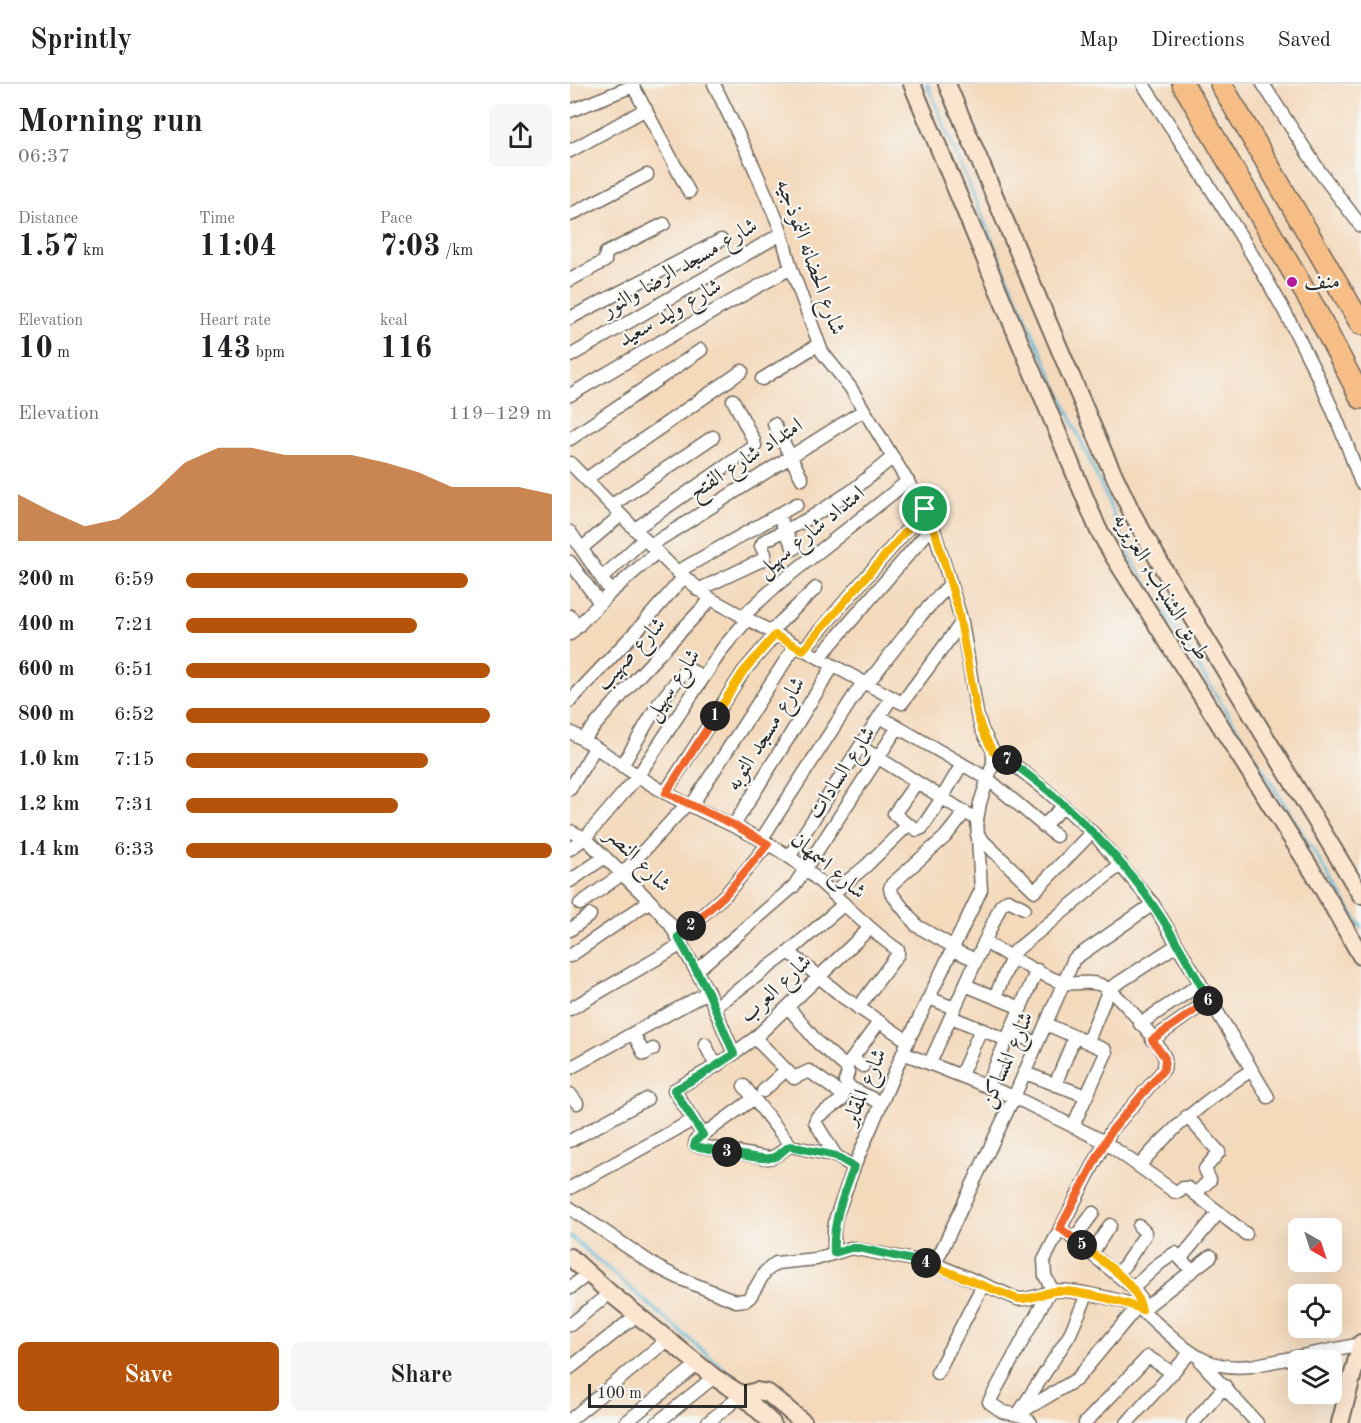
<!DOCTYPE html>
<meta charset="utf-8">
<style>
body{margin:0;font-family:"Old Standard TT",Amiri,serif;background:#f6f6f6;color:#202124;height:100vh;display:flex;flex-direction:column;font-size:22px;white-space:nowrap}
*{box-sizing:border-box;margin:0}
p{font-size:20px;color:#757577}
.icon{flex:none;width:33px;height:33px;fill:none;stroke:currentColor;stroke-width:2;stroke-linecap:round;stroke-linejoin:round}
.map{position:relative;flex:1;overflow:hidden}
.side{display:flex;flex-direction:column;background:#fff;width:570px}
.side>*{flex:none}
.needle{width:39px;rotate:141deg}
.tools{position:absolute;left:718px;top:1134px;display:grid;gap:12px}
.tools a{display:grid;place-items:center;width:54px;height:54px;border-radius:9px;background:#fff;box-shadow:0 6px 24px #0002;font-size:30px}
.scale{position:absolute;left:18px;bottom:15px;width:159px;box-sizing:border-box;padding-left:6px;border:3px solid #2b2b2b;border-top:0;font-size:16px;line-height:21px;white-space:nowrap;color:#2b2b2b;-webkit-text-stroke:4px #f6f6f2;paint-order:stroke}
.pin{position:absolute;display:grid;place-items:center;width:51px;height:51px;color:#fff;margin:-26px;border:3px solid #fff;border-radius:50%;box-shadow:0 2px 6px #0007}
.km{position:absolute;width:30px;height:30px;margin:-15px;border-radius:50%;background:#222;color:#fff;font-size:16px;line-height:30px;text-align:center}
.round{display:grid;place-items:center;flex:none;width:63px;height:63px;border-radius:9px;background:#f6f6f6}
.head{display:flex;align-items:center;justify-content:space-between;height:102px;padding:0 18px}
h1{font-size:33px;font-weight:700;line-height:45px}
.stats{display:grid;grid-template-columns:repeat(3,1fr);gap:9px;height:102px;padding:6px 18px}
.stats div{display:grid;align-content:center}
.stats b{font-size:30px;font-weight:700}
.stats small{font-size:16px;font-weight:400}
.stats p{font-size:16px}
.chart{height:168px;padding:12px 18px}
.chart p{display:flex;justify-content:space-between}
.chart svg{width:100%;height:108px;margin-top:6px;fill:#b45309;opacity:.7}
.primary-button{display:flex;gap:12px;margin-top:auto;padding:12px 18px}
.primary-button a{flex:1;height:69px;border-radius:9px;background:#b45309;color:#fff;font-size:24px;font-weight:700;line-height:69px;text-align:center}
.primary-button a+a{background:#f6f6f6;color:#202124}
ul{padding:0 18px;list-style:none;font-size:20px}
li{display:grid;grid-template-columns:96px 72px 1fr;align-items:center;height:45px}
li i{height:15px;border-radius:8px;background:#b45309}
header{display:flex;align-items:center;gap:36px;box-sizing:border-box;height:84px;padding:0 30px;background:#fff;border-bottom:2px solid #e0e0e0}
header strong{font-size:28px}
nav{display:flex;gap:33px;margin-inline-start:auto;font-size:21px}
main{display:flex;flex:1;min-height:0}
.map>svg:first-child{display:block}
</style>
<header>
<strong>Sprintly</strong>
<nav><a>Map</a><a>Directions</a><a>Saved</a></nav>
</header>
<main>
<section class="side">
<div class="head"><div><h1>Morning run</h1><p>06:37</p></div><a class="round"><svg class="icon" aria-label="share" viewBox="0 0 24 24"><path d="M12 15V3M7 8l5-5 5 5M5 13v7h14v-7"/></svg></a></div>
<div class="stats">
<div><p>Distance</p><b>1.57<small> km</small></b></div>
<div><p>Time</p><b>11:04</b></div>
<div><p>Pace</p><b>7:03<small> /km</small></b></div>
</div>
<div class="stats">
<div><p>Elevation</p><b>10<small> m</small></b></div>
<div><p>Heart rate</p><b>143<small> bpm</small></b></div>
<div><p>kcal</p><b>116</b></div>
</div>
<div class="chart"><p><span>Elevation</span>119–129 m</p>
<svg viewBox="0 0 160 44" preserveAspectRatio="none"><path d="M0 44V25L10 32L20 38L30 35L40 25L50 12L60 6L70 6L80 9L90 9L100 9L110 12L120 16L130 22L140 22L150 22L160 25V44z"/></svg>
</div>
<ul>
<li><b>200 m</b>6:59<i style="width:77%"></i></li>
<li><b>400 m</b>7:21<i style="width:63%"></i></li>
<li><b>600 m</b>6:51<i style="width:83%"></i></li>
<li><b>800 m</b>6:52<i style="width:83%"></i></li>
<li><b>1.0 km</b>7:15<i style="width:66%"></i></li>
<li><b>1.2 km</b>7:31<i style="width:58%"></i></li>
<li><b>1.4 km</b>6:33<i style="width:100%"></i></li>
</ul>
<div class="primary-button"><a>Save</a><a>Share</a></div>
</section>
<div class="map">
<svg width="791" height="1339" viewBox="0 0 791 1339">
<rect width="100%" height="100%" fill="#f6f6f2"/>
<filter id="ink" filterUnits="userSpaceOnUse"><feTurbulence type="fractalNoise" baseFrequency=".0167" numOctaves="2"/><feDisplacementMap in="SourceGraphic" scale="12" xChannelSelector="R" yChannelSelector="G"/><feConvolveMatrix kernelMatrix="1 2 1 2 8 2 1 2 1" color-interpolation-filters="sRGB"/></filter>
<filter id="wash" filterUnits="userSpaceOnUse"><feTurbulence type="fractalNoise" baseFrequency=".008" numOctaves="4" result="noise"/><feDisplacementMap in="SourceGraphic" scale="24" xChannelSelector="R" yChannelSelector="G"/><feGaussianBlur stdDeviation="1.35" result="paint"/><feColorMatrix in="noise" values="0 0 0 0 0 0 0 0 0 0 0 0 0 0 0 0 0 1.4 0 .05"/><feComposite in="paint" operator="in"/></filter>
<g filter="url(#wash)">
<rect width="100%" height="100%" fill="#f4d9bb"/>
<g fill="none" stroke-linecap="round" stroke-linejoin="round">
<path stroke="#5bbad9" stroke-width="3" d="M357 0 434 185 538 417 561 475 791 843
M0 1152 176 1304
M188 1314 216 1339"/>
</g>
</g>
<g filter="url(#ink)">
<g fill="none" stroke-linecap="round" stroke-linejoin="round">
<defs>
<path id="street" d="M62 0 119 108
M144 0 183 81 209 141 221 184 252 268 280 303 361 436 392 538 407 630 412 646 423 667V679L410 719 407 736 411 806 338 957 284 1083 266 1133 264 1145V1169
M573 0C627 84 685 168 730 257 754 303 774 350 791 399
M693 0 750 88 791 142
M0 27 63 2
M0 67 76 25
M0 131 77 91
M0 196 35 177 36 169 94 140
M0 234 151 156
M0 272 211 150
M192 295 249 260
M0 311 116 243 221 184
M204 340 232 395
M0 355 131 266
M0 379 101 482 141 515 332 619 392 538
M16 395 172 287
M42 421 143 353
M212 439 224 465
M65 445 185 362 184 357 163 316
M0 448 41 508
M81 461 294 326
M12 464 51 431
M0 478 30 519
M107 488 227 420
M32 494 74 455
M128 506 194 475 195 470 191 462 194 457 240 434 283 406 323 373
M0 532 8 543
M172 533 207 501 338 397
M200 548 246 504
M0 550 41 508 87 468
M233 566 355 425
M249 574 363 442
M297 600 351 531 381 499
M0 617 70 543 113 494
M310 633 418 695 486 752
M0 648C33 666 63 691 96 709 137 732 182 747 221 774 260 802 289 839 328 866V870L288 924
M13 655 64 597 141 515
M291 663 401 732
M423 667 447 683 476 706 525 751 583 820 698 1013
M52 682 87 622 115 586H120L134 593
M0 705 25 664
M95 709 173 588 205 551
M121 722 225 562
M164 741 263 582
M338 741 324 730 347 698
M473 742 494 722
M0 747 15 754 80 817 100 840 138 908 164 970
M407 751 465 807 522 748
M191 756 293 598
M0 765 15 754 68 692 153 564 177 536
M219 773 322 613
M0 797 35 773
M263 809 296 782 337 742 340 741 347 746 352 744 372 714 392 680
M10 820 52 790 117 720
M0 846 20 831
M108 853 156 810 198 760
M414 858C439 871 465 889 491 898 502 902 516 896 528 900 547 905 586 955 595 974L594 985 541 1047 474 1176 475 1192 483 1207
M384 863 347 842 321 809 320 804 322 800 375 753 395 728
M383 866 406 876
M219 868 273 913 338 957
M0 872 80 817
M439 872 551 780
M127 886 224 802 328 643
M395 901 451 924
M425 913 442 873
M359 914 384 924
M145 923 219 868 273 821
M218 923 248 959 276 983 278 989 275 997 281 1004 311 1019
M0 925 112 860
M381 933 437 956
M476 940 535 966 536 969 503 1042
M570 940 630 900
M440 948 467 959
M63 949 74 970 83 965
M185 954 224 994 239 987 273 1011 272 1016 247 1033 245 1038 266 1072 284 1083
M582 956 639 916
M518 957 539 905 607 861
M135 960 146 982
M333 969 444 1013 535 1058 605 1108H609L613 1104H618L676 1150
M282 975 293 982
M360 979 431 821 438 816 454 824
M276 983 309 938
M0 984 138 908
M455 989 516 1012
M391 991 411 945
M417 1001 467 886
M485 1001 505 952
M174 1002 221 1062
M193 1007 216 986
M0 1010 7 1019
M183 1015 126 1056 125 1061 198 1074C208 1073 212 1065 221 1062L266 1072
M617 1032 649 1068 635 1085 640 1096 625 1110
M133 1051 104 1006 146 982 185 954 300 844
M0 1057 77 1015
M569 1082C602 1043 639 1013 682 986
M0 1104 123 1036
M0 1124 87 1183 111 1195 166 1217 176 1216 180 1213 195 1188 206 1179 246 1175 281 1164 365 1180 448 1215C462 1216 471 1210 484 1207 496 1204 547 1215 560 1220 570 1224 578 1231 586 1239 619 1267 634 1287 681 1282L791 1260
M490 1144 563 1204 570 1214 572 1226 641 1172
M504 1155 523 1129
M522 1169 540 1141
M611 1174 649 1128
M365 1180 444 1013 504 875 583 820
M548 1191 575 1151V1148L569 1142
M0 1204 18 1190
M563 1204 590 1179 605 1169 622 1187
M0 1241 40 1209
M631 1278 687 1339
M0 1284 67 1231
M367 1289 413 1201
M450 1327 499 1252 517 1211
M448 1330 507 1295 567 1223
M0 1336 97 1256
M55 1339 128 1280
M87 1339 144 1293
M137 1339 172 1311
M461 1339 453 1332 433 1328 419 1318 478 1210
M515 1339 578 1273 603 1289
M557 1339 620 1269
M623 1339 655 1302"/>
<path id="secondary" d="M342 0 528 445 544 473 746 793 791 872
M377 0 535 372 562 429 593 484 791 811
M0 1173 40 1209 144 1293 172 1311 202 1339
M172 1311 187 1307 198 1309 234 1339
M770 1339 791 1259"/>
<path id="highway" d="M613 0 745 225 791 314
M651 0 791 240"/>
</defs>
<use href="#street" stroke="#71685d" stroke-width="15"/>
<use href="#secondary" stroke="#71685d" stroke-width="20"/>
<use href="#highway" stroke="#71685d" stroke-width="24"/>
<use href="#street" stroke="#fff" stroke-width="12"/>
<use href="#secondary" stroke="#fbe5cf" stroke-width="16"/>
<use href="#highway" stroke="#f6be86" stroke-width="21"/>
</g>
</g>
<g fill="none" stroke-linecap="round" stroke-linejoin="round" filter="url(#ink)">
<defs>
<path id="split-1" d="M145 632 173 588 205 551 233 566 355 425"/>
<path id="split-2" d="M121 842 156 810 198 760 164 741 96 709 145 632"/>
<path id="split-3" d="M121 842 108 853 138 908 164 970 132 991 104 1006 133 1051 126 1056 124 1062 157 1068"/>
<path id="split-4" d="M157 1068C168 1070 195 1077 205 1073 211 1070 214 1065 220 1062L266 1072 284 1083C273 1112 262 1138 264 1169L281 1164H289L356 1179"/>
<path id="split-5" d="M356 1179 448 1215C462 1216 472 1209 485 1207 502 1205 558 1218 572 1226 566 1196 534 1180 512 1161"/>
<path id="split-6" d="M512 1161 490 1144 541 1047 594 985 595 974 582 956 638 917"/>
<path id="split-7" d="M437 676C487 708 550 772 583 821 604 851 621 884 639 916L638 917"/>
<path id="split-8" d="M355 425 366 451 388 525 407 630 412 646 423 668 437 676"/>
</defs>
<use href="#split-1" stroke="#fff" stroke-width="12"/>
<use href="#split-2" stroke="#fff" stroke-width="12"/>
<use href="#split-3" stroke="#fff" stroke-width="12"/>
<use href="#split-4" stroke="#fff" stroke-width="12"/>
<use href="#split-5" stroke="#fff" stroke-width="12"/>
<use href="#split-6" stroke="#fff" stroke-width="12"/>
<use href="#split-7" stroke="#fff" stroke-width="12"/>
<use href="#split-8" stroke="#fff" stroke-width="12"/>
<use href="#split-1" stroke="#f5b400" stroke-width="8"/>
<use href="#split-2" stroke="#f0652b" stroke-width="8"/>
<use href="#split-3" stroke="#22a559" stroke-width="8"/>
<use href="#split-4" stroke="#22a559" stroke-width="8"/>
<use href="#split-5" stroke="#f5b400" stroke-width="8"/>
<use href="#split-6" stroke="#f0652b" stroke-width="8"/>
<use href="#split-7" stroke="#22a559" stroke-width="8"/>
<use href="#split-8" stroke="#f5b400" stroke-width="8"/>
</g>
<circle fill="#b5179e" stroke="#f6f6f2" stroke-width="2" cx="722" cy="198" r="6"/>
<g text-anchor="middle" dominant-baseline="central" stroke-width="4.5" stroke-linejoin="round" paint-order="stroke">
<g font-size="22" fill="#2b2b2b" stroke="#f6f6f2">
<text transform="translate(240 173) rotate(70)">شارع الحضانه النموذجيه</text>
<text transform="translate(110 184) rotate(-30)">شارع مسجد الرضا والنور</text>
<text transform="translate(100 229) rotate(-30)">شارع وليد سعيد</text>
<text transform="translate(176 375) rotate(-33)">امتداد شارع الفتح</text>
<text transform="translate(241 448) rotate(-39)">امتداد شارع سهيل</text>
<text transform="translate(591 503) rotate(59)">طريق الشنباب, العزيزيه</text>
<text transform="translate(61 570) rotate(-47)">شارع صهيب</text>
<text transform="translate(103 601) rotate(-56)">شارع سهيل</text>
<text transform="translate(196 650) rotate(-58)">شارع مسجد التوبه</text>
<text transform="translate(272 689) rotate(-57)">شارع السادات</text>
<text transform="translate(68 776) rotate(45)">شارع النصر</text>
<text transform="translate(258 782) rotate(40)">شارع اسمهان</text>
<text transform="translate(206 905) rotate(-43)">شارع العرب</text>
<text transform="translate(437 976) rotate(-66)">شارع المساكن</text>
<text transform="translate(295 1003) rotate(-67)">شارع المقابر</text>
</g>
<g font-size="22" fill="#2b2b2b" stroke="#f6f6f2" text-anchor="start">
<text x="734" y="198">منف</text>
</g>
</g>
</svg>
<div class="tools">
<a><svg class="needle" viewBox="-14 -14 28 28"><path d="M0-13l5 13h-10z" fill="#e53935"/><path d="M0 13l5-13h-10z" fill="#757577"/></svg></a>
<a><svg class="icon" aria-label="locate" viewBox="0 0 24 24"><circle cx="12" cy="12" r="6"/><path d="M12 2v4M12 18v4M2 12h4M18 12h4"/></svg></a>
<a><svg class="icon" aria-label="layers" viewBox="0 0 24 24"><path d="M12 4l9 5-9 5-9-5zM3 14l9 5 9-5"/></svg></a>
</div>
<div class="scale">100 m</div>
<div class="pin" style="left:355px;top:425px;background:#1e9e55"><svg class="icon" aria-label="arrive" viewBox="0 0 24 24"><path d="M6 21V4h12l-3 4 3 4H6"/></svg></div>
<b class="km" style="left:145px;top:632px">1</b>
<b class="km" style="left:121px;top:842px">2</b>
<b class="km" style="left:157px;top:1068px">3</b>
<b class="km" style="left:356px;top:1179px">4</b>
<b class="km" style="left:512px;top:1161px">5</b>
<b class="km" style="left:638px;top:917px">6</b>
<b class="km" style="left:437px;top:676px">7</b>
</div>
</main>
